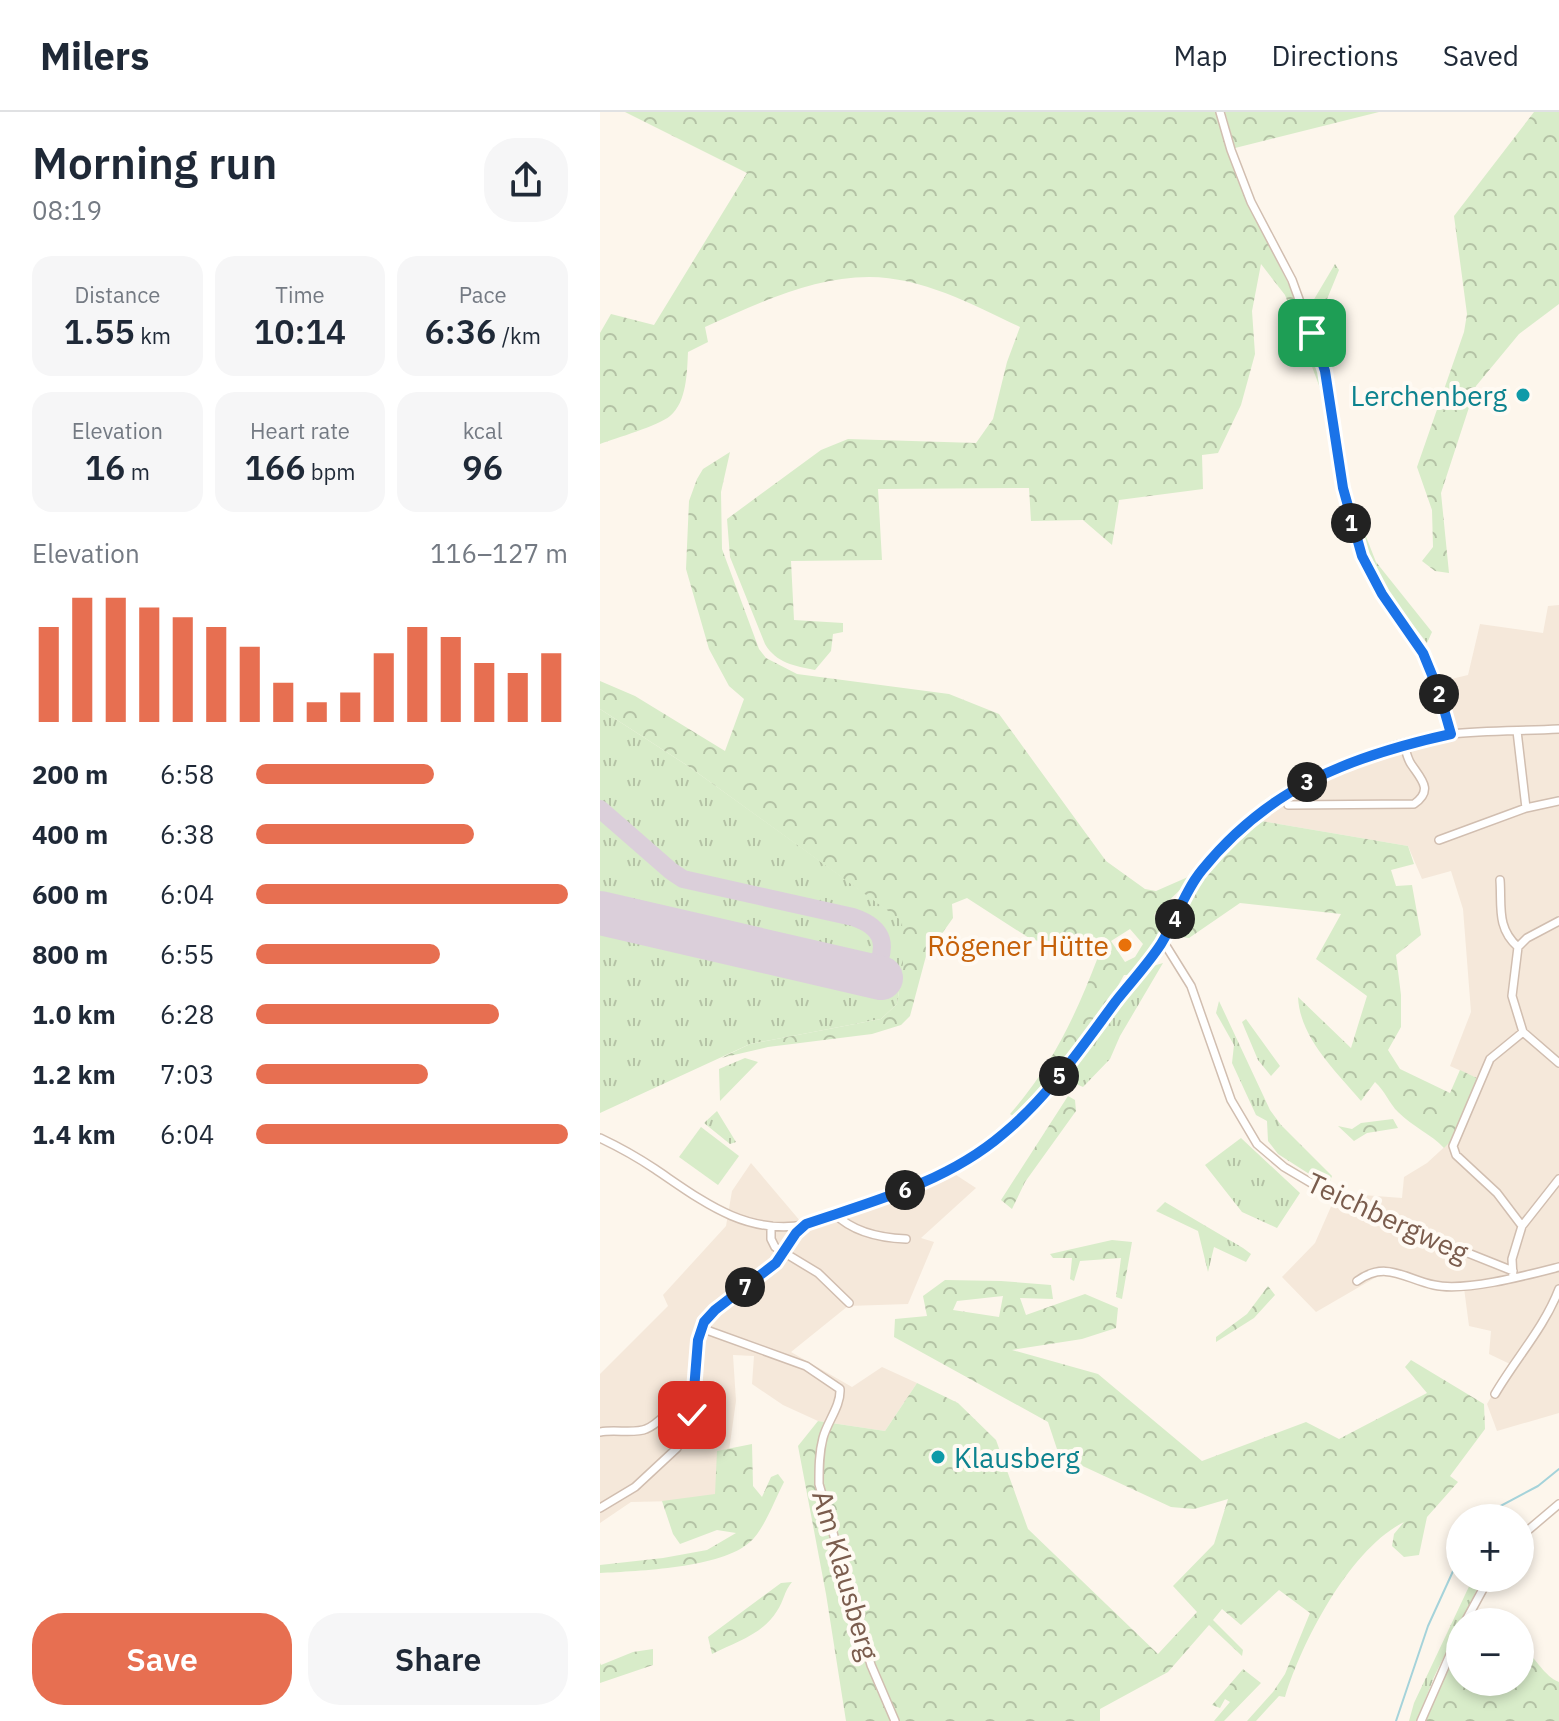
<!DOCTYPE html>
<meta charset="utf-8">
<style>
body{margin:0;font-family:"IBM Plex Sans",sans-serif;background:#f6f6f7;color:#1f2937;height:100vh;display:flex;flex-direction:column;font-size:30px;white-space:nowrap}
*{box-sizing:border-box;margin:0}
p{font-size:26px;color:#747a83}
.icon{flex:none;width:44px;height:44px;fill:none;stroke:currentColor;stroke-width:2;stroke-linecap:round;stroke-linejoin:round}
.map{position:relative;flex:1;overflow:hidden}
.side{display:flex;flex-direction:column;background:#fff;width:600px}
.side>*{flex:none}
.fabs{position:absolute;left:846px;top:1392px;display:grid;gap:16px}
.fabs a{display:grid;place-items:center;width:88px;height:88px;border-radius:50%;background:#fff;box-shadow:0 4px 12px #0003;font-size:40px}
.pin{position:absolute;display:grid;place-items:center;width:68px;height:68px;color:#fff;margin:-34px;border-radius:16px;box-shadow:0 4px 12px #0006}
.km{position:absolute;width:40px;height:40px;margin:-20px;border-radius:50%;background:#222;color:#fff;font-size:22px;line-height:40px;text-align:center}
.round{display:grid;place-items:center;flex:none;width:84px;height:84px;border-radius:32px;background:#f6f6f7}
.headline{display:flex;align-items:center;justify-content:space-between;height:136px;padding:0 32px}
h1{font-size:44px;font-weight:600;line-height:60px}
.metrics{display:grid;grid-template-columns:repeat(3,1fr);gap:12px;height:136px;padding:8px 32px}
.metrics div{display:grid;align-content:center;border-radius:20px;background:#f6f6f7;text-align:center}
.metrics b{font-size:34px;font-weight:600}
.metrics small{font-size:22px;font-weight:400}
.metrics p{font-size:22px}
.chart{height:224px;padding:16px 32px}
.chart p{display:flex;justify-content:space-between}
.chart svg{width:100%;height:144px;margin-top:8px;stroke:#e76f51;stroke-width:6}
.cta{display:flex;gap:16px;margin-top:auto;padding:16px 32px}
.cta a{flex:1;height:92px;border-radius:32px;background:#e76f51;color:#fff;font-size:32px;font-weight:600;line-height:92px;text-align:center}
.cta a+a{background:#f6f6f7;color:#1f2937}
ul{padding:0 32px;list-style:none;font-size:26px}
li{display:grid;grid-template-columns:128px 96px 1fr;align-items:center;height:60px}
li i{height:20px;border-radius:10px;background:#e76f51}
header{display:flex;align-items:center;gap:48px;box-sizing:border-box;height:112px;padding:0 40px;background:#fff;border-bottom:2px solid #e0e1e3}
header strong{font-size:38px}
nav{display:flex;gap:44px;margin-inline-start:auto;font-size:28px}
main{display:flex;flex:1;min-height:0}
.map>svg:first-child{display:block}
</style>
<header>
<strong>Milers</strong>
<nav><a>Map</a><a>Directions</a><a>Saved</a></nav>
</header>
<main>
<section class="side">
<div class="headline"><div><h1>Morning run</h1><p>08:19</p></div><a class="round"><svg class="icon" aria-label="share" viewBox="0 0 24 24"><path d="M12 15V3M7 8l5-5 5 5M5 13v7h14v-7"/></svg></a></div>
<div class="metrics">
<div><p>Distance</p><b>1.55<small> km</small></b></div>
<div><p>Time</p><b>10:14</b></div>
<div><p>Pace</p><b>6:36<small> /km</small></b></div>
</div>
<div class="metrics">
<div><p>Elevation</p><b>16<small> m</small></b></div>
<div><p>Heart rate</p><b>166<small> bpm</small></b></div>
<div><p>kcal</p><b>96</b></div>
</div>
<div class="chart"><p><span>Elevation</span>116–127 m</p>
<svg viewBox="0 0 160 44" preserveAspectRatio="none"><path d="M5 44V15M15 44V6M25 44V6M35 44V9M45 44V12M55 44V15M65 44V21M75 44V32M85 44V38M95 44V35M105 44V23M115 44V15M125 44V18M135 44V26M145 44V29M155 44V23"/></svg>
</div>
<ul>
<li><b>200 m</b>6:58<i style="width:57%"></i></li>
<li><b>400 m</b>6:38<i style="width:70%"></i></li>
<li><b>600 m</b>6:04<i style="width:100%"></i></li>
<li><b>800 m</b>6:55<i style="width:59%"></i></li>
<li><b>1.0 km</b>6:28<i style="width:78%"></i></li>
<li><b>1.2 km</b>7:03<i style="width:55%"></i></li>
<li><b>1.4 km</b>6:04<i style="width:100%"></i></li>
</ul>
<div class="cta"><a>Save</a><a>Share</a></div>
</section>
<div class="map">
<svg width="959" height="1609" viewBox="0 0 959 1609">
<defs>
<pattern id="grass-tufts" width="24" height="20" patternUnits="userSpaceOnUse" patternTransform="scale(2)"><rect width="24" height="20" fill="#d8ecc9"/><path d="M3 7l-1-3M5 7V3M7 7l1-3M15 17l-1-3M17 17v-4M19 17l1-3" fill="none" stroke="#b4c2a5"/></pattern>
<pattern id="forest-crowns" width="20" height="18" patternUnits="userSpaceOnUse" patternTransform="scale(2)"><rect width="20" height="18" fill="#d8ecc9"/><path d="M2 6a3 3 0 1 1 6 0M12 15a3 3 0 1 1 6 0" fill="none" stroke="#b4c2a5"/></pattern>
</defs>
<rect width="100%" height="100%" fill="#fdf6ec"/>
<path fill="#f5e8da" d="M959 493V1301L897 1319 887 1292 910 1252 889 1242 891 1219 869 1214 864 1176 785 1160 716 1200 682 1165 715 1131 737 1081 802 1086 804 1065 827 1051 852 1028 879 967 850 954 871 900 863 797 851 759 822 767 808 734 661 709 671 696 738 657 789 639 849 625 853 610 843 569 868 563 880 512 943 521 948 494Z
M151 1051 201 1110 353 1061 376 1076 321 1126 334 1130 308 1192 248 1194 191 1240 252 1275 282 1255 317 1271 285 1319 218 1309 183 1293 152 1272 154 1244 133 1243 136 1289 122 1388 31 1390 0 1411V1262L68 1194 63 1183 126 1114 132 1079Z"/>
<path fill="url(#grass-tufts)" d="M754 394 776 450 832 520 827 531 784 476 770 446 752 396Z
M0 597 88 654 303 809V852L297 892 281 907 150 932 0 1001Z
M563 851 520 924 510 947 483 975 465 967 553 854Z
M619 889 670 998 681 1013 732 1064 728 1074 678 1042 668 1029 667 1009 656 1003 632 951 634 933 616 901Z
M646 907 680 954 671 964 658 948 642 910Z
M145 946 158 950 120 989 119 957Z
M117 999 136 1030 130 1032 104 1011Z
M641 1026 700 1081 677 1116 642 1100 605 1053Z
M565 1090 643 1136 651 1142 646 1150 614 1135 608 1160 598 1119 556 1099Z
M873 1466H881L880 1471 834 1565 817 1609H809L814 1591Z"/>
<path fill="url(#forest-crowns)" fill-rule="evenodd" d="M25 0H617L648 91 693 181 724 275 720 276 685 183 661 152 652 199 655 242 641 293 618 341 602 343 603 377 519 388 512 433 483 408 431 409 429 376 278 377 282 448 191 449 194 508 243 511V520L233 522 231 539 215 558C195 554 176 551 165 532L130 445 127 407 221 338 248 327 376 331 393 307 407 250 420 215C374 193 322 165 269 165 212 165 156 192 105 215L108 230 88 240C87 260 87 290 70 304 58 314 16 326 0 332V221L11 202 54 213 147 61Z
M625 0H779L635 36Z
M934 0H959V192L919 222 876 274 841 381 849 461 835 459 822 449 833 435 832 398 817 355 864 220 867 202 854 104Z
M735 152 739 158 725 192 732 248 726 249 713 189Z
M130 340 121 380 122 437 159 537 166 546 197 562 349 582 399 602 506 749 545 777 556 779 588 765 583 775 554 803 567 813 532 863H524C496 915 454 962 413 1004L410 1002C452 954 475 905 498 845L475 837 473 841 429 826 367 786 352 792 353 806 326 844 310 904 301 913 272 922 168 935 121 946 150 932 281 907 297 892 303 852 302 809 88 654 0 597V569L35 584 125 639 144 587 129 574 109 537 86 457 89 389 97 367 103 357ZM530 817 543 832 535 845 525 850 511 829Z
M661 709 808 734 814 752 791 758 796 774 812 773 821 823 796 843 801 883V915L788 938 800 957 850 981 860 958 879 967 852 1028 844 1036C831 1022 813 1015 798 1000 789 991 785 979 775 970L761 989C735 958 700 926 698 885L751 936 767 884 716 847 741 802 640 791 589 826 574 824 602 765Z
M468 984 475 988 476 999 425 1070 412 1097 401 1088Z
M793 1007 798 1016 767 1021 754 1029 738 1014 752 1017 761 1011Z
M512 1128 532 1130 522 1187 516 1185 521 1146 480 1149 474 1169 470 1167 472 1146H453L450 1142Z
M345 1168 401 1169 451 1173 453 1187 420 1186 426 1203 485 1182 518 1196 516 1216 482 1227 412 1238 498 1262 602 1349 706 1310 739 1327 827 1281 805 1255 811 1248 884 1292 885 1317 850 1364 858 1370 827 1405 819 1443 804 1445 792 1434 794 1422 804 1410C750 1437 702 1529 685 1585L679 1584 656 1609H647L673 1580 685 1562 710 1501 679 1478 641 1513 622 1497 613 1508 643 1538 642 1544 609 1513 568 1560 500 1597V1609H246L226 1482 198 1334 218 1309 285 1319 317 1271 358 1291 396 1328 428 1417 558 1542 597 1500 573 1474 614 1432 628 1387 594 1397 571 1395 459 1343 448 1310 294 1225 295 1207 327 1204 323 1184ZM403 1184 399 1205 353 1198 357 1189Z
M668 1174 675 1183 654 1206 616 1230V1225L647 1202Z
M152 1332 153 1374 162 1385 171 1365 178 1362 184 1370C175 1387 164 1418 150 1430 122 1456 38 1459 0 1461V1453L63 1446 107 1438 136 1421 117 1418 80 1432 73 1422 62 1389 115 1382 117 1339Z
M192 1470C184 1479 184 1489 177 1499 163 1522 136 1530 112 1542L108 1525 181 1471Z
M860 1528V1570H920V1534C935 1543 943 1564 959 1570V1609H825Z
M53 1537V1553L0 1571V1551L1 1553 33 1540Z
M643 1557 661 1571 624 1609H614L630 1590 625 1587 620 1596 612 1593Z"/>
<path fill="#d8ecc9" d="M101 1015 139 1044 118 1073 79 1045Z"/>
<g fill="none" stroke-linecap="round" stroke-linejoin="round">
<path stroke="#a5d3da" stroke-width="2" d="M878 1406 938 1374 959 1357
M796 1609 828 1514 854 1457 860 1453"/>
<path stroke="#dbcfda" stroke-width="18" d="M0 697 71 759 83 767 253 805C286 816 288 835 273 864"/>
<path stroke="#dbcfda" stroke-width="44" d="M0 801 281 866"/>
<defs>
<path id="minor" d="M620 0 631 38 651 90 692 168 725 259 743 376 762 444 782 482 823 541 851 622
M917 619 926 696 959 689
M688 693 814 692C834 678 821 667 811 652 807 646 806 639 804 632
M839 728 926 696
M900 768C902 793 896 816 918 835
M959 809 927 826 918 835 912 884 923 920 959 951
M563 829 591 874 631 988 657 1032 684 1055 750 1094 913 1159
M0 1026C19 1035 37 1045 55 1057 101 1088 144 1123 204 1113
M235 1102C253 1120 282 1126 306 1127
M171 1114V1127L175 1135 218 1161 249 1191
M922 1114 959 1067
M913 1166 912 1147 922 1114 897 1081 856 1043 853 1034 890 947 923 920
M757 1169C786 1148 805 1167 834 1173 865 1180 928 1163 959 1155
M101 1216 206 1254 240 1277C241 1294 227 1310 223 1326 219 1341 219 1356 219 1372L271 1553 295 1609
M895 1282C916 1246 944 1216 959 1177
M0 1320C14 1317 35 1322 46 1317 64 1310 74 1287 94 1285
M0 1396 35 1375 77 1336 92 1303 98 1228 104 1210 115 1198 176 1151 196 1121 206 1112C269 1090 339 1072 393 1030 443 992 479 939 516 890 532 869 550 849 564 827 576 806 584 783 598 763 649 690 762 632 850 622 886 618 923 619 959 617
M920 1425 959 1392
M865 1510 889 1466
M821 1609 860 1520"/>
</defs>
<use href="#minor" stroke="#d1beb0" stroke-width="10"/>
<use href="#minor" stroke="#fff" stroke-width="7"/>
</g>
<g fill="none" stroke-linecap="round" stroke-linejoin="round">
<defs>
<path id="route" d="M92 1303 98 1228 104 1210 115 1198 176 1151 196 1121 206 1112C274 1089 347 1070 403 1022 448 985 481 936 516 889 531 870 548 852 561 832 576 808 584 780 602 758 669 675 751 644 851 622L839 580 823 541 782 482 762 444 743 376 725 259 712 221"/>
</defs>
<use href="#route" stroke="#fff" stroke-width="16"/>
<use href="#route" stroke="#1a73e8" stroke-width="10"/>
</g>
<g fill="#0f9aa8" stroke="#fffaf3" stroke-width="3">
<circle cx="923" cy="283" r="8"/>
<circle cx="338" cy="1345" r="8"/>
</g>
<circle fill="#e8710a" stroke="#fffaf3" stroke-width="3" cx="525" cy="833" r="8"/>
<g text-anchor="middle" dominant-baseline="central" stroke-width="8" stroke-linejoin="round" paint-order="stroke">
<g font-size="28" fill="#0d838f" stroke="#fffaf3" text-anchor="end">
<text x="907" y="283">Lerchenberg</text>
<text x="354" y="1345" text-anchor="start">Klausberg</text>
</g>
<g font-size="28" fill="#c56008" stroke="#fffaf3" text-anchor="end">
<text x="509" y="833">Rögener Hütte</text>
</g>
<g font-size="28" fill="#7a5c4d" stroke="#fffaf3">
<text transform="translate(788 1105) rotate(25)">Teichbergweg</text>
<text transform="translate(246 1463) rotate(74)">Am Klausberg</text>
</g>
</g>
</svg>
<div class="fabs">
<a>+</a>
<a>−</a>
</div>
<div class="pin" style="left:712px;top:221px;background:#1e9e55"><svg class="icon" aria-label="arrive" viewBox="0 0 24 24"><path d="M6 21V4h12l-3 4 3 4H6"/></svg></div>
<div class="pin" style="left:92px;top:1303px;background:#d93025"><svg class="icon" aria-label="check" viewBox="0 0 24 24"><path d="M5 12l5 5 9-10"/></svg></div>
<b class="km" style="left:751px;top:411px">1</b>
<b class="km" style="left:839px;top:582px">2</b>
<b class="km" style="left:707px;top:670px">3</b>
<b class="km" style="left:575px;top:807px">4</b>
<b class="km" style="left:459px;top:964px">5</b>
<b class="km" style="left:305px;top:1078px">6</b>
<b class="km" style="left:145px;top:1175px">7</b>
</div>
</main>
